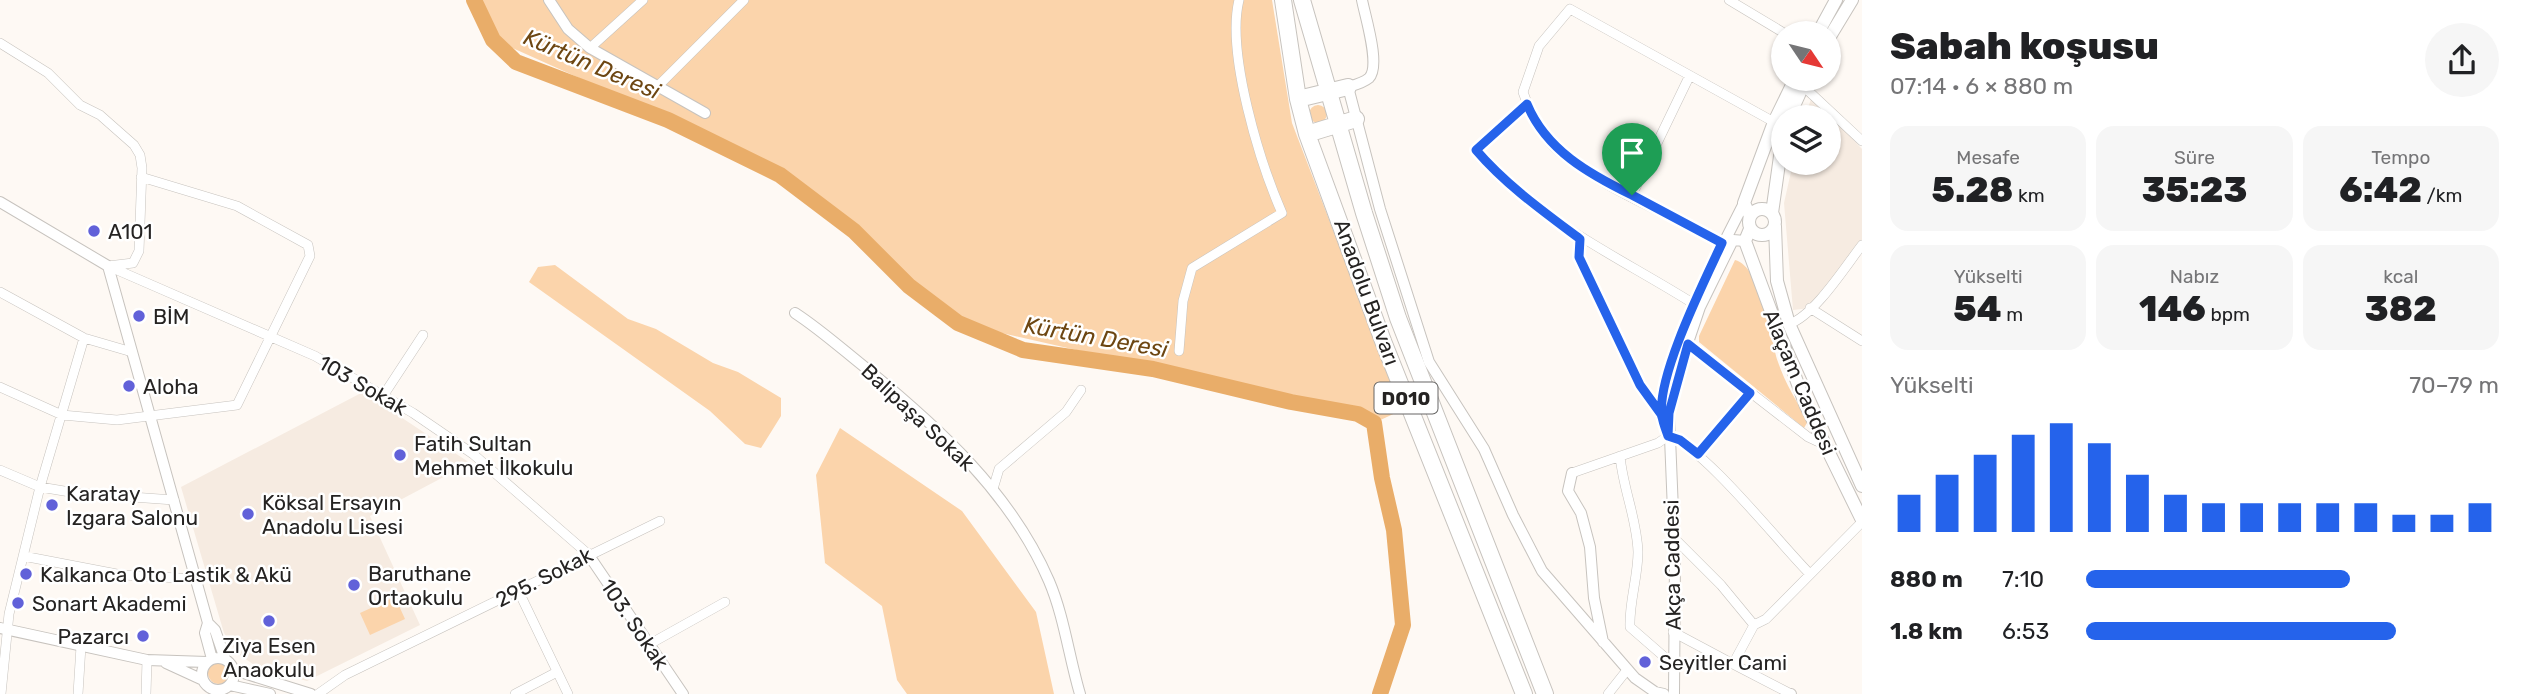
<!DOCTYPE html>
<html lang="tr">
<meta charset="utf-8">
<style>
body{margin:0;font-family:Rubik,sans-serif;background:#f6f6f6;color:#202124;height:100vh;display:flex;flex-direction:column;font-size:26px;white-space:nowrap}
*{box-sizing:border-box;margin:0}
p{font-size:23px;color:#757577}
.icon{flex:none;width:38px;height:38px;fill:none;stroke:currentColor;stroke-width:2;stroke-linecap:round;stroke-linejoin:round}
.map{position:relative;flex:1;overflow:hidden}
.panel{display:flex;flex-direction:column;background:#fff;width:665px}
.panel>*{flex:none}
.needle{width:46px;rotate:125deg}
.buttons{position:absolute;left:1771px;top:21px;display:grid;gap:14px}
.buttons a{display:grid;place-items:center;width:70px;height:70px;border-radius:50%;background:#fff;box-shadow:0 2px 5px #0004;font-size:35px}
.pin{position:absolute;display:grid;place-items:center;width:60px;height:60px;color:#fff;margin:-72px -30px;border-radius:50% 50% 50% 0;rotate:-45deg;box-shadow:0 0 7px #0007}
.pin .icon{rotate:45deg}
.round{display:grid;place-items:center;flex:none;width:74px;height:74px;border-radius:37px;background:#f6f6f6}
.summary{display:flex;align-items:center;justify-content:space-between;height:119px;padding:0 28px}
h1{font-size:38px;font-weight:800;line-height:52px}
.figures{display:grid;grid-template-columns:repeat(3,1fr);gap:10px;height:119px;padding:7px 28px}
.figures div{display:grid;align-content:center;border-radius:18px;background:#f6f6f6;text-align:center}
.figures b{font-size:35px;font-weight:800}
.figures small{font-size:19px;font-weight:400}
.figures p{font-size:19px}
.chart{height:196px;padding:14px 28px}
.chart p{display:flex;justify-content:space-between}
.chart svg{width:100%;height:126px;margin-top:7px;stroke:#2563eb;stroke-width:6}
ul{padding:0 28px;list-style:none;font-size:23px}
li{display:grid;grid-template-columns:112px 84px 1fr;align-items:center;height:52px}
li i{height:18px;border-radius:9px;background:#2563eb}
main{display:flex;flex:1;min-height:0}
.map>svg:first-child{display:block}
</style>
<main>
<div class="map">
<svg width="1862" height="694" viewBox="0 0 1862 694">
<rect width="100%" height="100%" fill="#fef9f4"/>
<path fill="#f6ebe1" d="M1812 96 1862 149V251L1810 308 1793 310 1784 203 1793 163H1829V117H1805Z
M363 392 470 463 370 516 420 625 307 681 257 667 237 653 224 633 181 487Z"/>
<path fill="#fbd4ab" d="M476 0H1272L1292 123 1402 410 1374 423 1358 414 958 323 854 231 780 175 713 138 499 42Z
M1309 114a9 9 0 1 1 18 0a9 9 0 1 1-18 0Z
M1735 260C1762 267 1770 338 1778 362 1785 383 1797 402 1808 421L1804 428 1699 342V336Z
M555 265 628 319 656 329 713 363 738 372 781 398V416L761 448 745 444 710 411 529 282 538 267Z
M840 428 962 511 1036 612 1054 694H907L897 680 882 606 825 563 816 475Z
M395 597 405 619 370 635 360 613Z
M208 673a11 11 0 1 1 22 0a11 11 0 1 1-22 0Z"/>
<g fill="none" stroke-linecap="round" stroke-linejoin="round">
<path stroke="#e9ad69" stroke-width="16" d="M474 0 493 40 516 62 668 120 780 175 854 231 909 286 958 323 1023 350 1153 369 1291 402 1358 414 1374 423 1382 478 1394 530 1403 625 1380 694"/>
<defs>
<path id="minor" d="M1729 0 1784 33
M0 43 48 73 80 105 100 115 134 145 140 155 142 168 139 251 133 263 108 266
M590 48 643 0
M1802 85 1862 141
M657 87 744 0
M1527 104 1476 150C1538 222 1616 255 1694 304
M1632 195 1689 77
M1580 239 1579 257 1640 385 1661 414
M1722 243C1672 215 1595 186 1554 147 1539 132 1530 112 1523 92L1539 46 1570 9 1774 122
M108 266 315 356 413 413 473 454 588 554
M0 292 84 338 132 352
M1810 308 1862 341
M1789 324C1814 316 1845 267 1862 245
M1688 344 1808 437 1825 445
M1179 351 1183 301 1192 268 1282 213C1260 163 1226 53 1239 0
M0 387 62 415 117 420 237 405 310 256 308 245 237 206 141 177
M383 396 423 335
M1698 455 1750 393
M1620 456C1623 489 1637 519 1638 552 1638 577 1629 602 1630 627L1676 667
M0 470 40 487 76 493 174 500
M1572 473 1658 443 1668 436C1702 445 1780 544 1810 574
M993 489 999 469 1066 412 1081 390
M1674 538 1721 585 1754 625
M23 556 122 575 197 579
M518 590 568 694
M1673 632 1733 664
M648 645 725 602
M1789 693 1733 664 1754 625 1766 619 1862 522
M1 694 9 614 40 487 84 338
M78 694 81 646
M146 694 147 660
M318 694 345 675 660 521
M515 694 557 672
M1608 694 1627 670"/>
<path id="tertiary" d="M549 0 568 29 590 48 705 113
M1362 0C1365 16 1381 66 1369 78 1363 83 1355 85 1348 87L1380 209 1429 362 1484 449 1513 515 1542 571 1635 678 1655 692 1664 694
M0 202 108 266 208 623 215 630 225 659
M1706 278 1744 203
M795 313C821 330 843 350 867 369 939 428 1011 493 1049 581 1064 616 1069 657 1080 694
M1662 417 1668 376 1698 296
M1572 473 1568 491 1581 513 1590 547 1594 598 1603 642
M588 554 683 694
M208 623 205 633 212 659
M0 628 147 660 207 662
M202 674a16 16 0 1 1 32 0a16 16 0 1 1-32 0Z
M166 663 203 680
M234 670 311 694
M230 685 270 694
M1674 694 1675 560 1669 413 1676 378 1700 307 1733 240 1745 241
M1788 694H1791"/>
<path id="secondary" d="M1818 33 1836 0
M1829 38 1852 0
M1789 117 1806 79
M1749 222a13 13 0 1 1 26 0a13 13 0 1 1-26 0Z
M1772 213 1783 135
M1750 216 1744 203 1774 122 1795 79
M1775 226 1777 281 1789 324 1862 486
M1750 229 1745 241 1806 406 1862 520"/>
<path id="trunk" d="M1283 0 1298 99 1307 134 1383 341 1524 694
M1302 0 1364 213 1398 318 1545 694
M1298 99 1348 87
M1307 134 1356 119"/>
</defs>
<use href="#minor" stroke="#c7c3be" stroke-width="10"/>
<use href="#tertiary" stroke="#c7c3be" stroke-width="12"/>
<use href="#secondary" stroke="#c7c3be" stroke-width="14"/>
<use href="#trunk" stroke="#c7c3be" stroke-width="18"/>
<use href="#minor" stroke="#fff" stroke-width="9"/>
<use href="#tertiary" stroke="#fff" stroke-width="10"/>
<use href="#secondary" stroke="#fff" stroke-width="12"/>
<use href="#trunk" stroke="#fff" stroke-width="16"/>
</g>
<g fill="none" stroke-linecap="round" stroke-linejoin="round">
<defs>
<path id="route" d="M1632 195 1722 243C1705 280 1656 377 1662 416 1663 423 1666 430 1668 436L1680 440 1698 454 1750 393 1688 344 1669 413 1668 436 1661 414 1640 385 1579 257 1580 239C1544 212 1506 185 1476 150L1527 104C1546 150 1589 174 1632 195"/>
</defs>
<use href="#route" stroke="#fff" stroke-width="14"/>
<use href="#route" stroke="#2563eb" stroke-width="9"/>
</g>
<g fill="#6161d9" stroke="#fff" stroke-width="2.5">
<circle cx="94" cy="231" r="7"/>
<circle cx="139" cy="316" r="7"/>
<circle cx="129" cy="386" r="7"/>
<circle cx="400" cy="455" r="7"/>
<circle cx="52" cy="505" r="7"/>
<circle cx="248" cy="514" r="7"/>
<circle cx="26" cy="574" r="7"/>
<circle cx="354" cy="585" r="7"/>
<circle cx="18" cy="603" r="7"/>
<circle cx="269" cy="621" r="7"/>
<circle cx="143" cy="636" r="7"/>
<circle cx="1645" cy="662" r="7"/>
</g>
<g text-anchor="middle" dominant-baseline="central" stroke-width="5" stroke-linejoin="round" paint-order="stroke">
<rect fill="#fff" stroke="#666564" stroke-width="2" x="1374.5" y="382.5" width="63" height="31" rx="5"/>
<g font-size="19" font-weight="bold" fill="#252322">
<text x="1406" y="398">D010</text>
</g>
<g font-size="21" fill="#252322" stroke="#fff" text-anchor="start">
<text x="108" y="231">A101</text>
<text x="153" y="316">BİM</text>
<text x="143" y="386">Aloha</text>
<text x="414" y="443">Fatih Sultan<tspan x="414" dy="24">Mehmet İlkokulu</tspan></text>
<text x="66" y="493">Karatay<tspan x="66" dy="24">Izgara Salonu</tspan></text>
<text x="262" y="502">Köksal Ersayın<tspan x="262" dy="24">Anadolu Lisesi</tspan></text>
<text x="368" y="573">Baruthane<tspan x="368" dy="24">Ortaokulu</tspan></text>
<text x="40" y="574">Kalkanca Oto Lastik &amp; Akü</text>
<text x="32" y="603">Sonart Akademi</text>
<text x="129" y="636" text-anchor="end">Pazarcı</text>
<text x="269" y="645" text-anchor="middle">Ziya Esen<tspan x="269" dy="24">Anaokulu</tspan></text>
<text x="1659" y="662">Seyitler Cami</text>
</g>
<g font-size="21" fill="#252322" stroke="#fff">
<text transform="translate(1367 292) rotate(70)">Anadolu Bulvarı</text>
<text transform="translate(1800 382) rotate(67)">Alaçam Caddesi</text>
<text transform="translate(363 385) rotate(30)">103 Sokak</text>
<text transform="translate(918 417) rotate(43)">Balipaşa Sokak</text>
<text transform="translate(1672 565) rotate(-91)">Akça Caddesi</text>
<text transform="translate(544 577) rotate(-27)">295. Sokak</text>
<text transform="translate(635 624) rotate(56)">103. Sokak</text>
</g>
<g font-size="23" font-style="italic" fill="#6d4612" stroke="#fff">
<text transform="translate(592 64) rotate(23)">Kürtün Deresi</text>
<text transform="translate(1096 337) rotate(10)">Kürtün Deresi</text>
</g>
</g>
</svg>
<div class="buttons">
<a><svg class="needle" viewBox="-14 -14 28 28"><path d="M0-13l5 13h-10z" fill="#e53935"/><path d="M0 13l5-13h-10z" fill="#757577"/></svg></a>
<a><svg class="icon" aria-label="layers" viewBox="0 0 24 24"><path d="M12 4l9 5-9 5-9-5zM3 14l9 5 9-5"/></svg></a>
</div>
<div class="pin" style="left:1632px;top:195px;background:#1e9e55"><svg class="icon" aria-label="arrive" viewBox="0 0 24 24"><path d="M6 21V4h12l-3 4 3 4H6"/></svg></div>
</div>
<section class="panel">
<div class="summary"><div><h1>Sabah koşusu</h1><p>07:14 · 6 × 880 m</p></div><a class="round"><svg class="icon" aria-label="share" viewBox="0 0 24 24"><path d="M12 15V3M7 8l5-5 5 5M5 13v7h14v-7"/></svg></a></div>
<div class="figures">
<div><p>Mesafe</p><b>5.28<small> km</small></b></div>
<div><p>Süre</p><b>35:23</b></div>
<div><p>Tempo</p><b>6:42<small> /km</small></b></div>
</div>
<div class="figures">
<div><p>Yükselti</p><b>54<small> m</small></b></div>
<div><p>Nabız</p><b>146<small> bpm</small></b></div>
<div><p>kcal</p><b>382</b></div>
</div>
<div class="chart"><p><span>Yükselti</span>70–79 m</p>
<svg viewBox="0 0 160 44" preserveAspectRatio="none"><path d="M5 44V31M15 44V24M25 44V17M35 44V10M45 44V6M55 44V13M65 44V24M75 44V31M85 44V34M95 44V34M105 44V34M115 44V34M125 44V34M135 44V38M145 44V38M155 44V34"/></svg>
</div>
<ul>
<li><b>880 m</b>7:10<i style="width:64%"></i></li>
<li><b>1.8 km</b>6:53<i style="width:75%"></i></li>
</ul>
</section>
</main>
